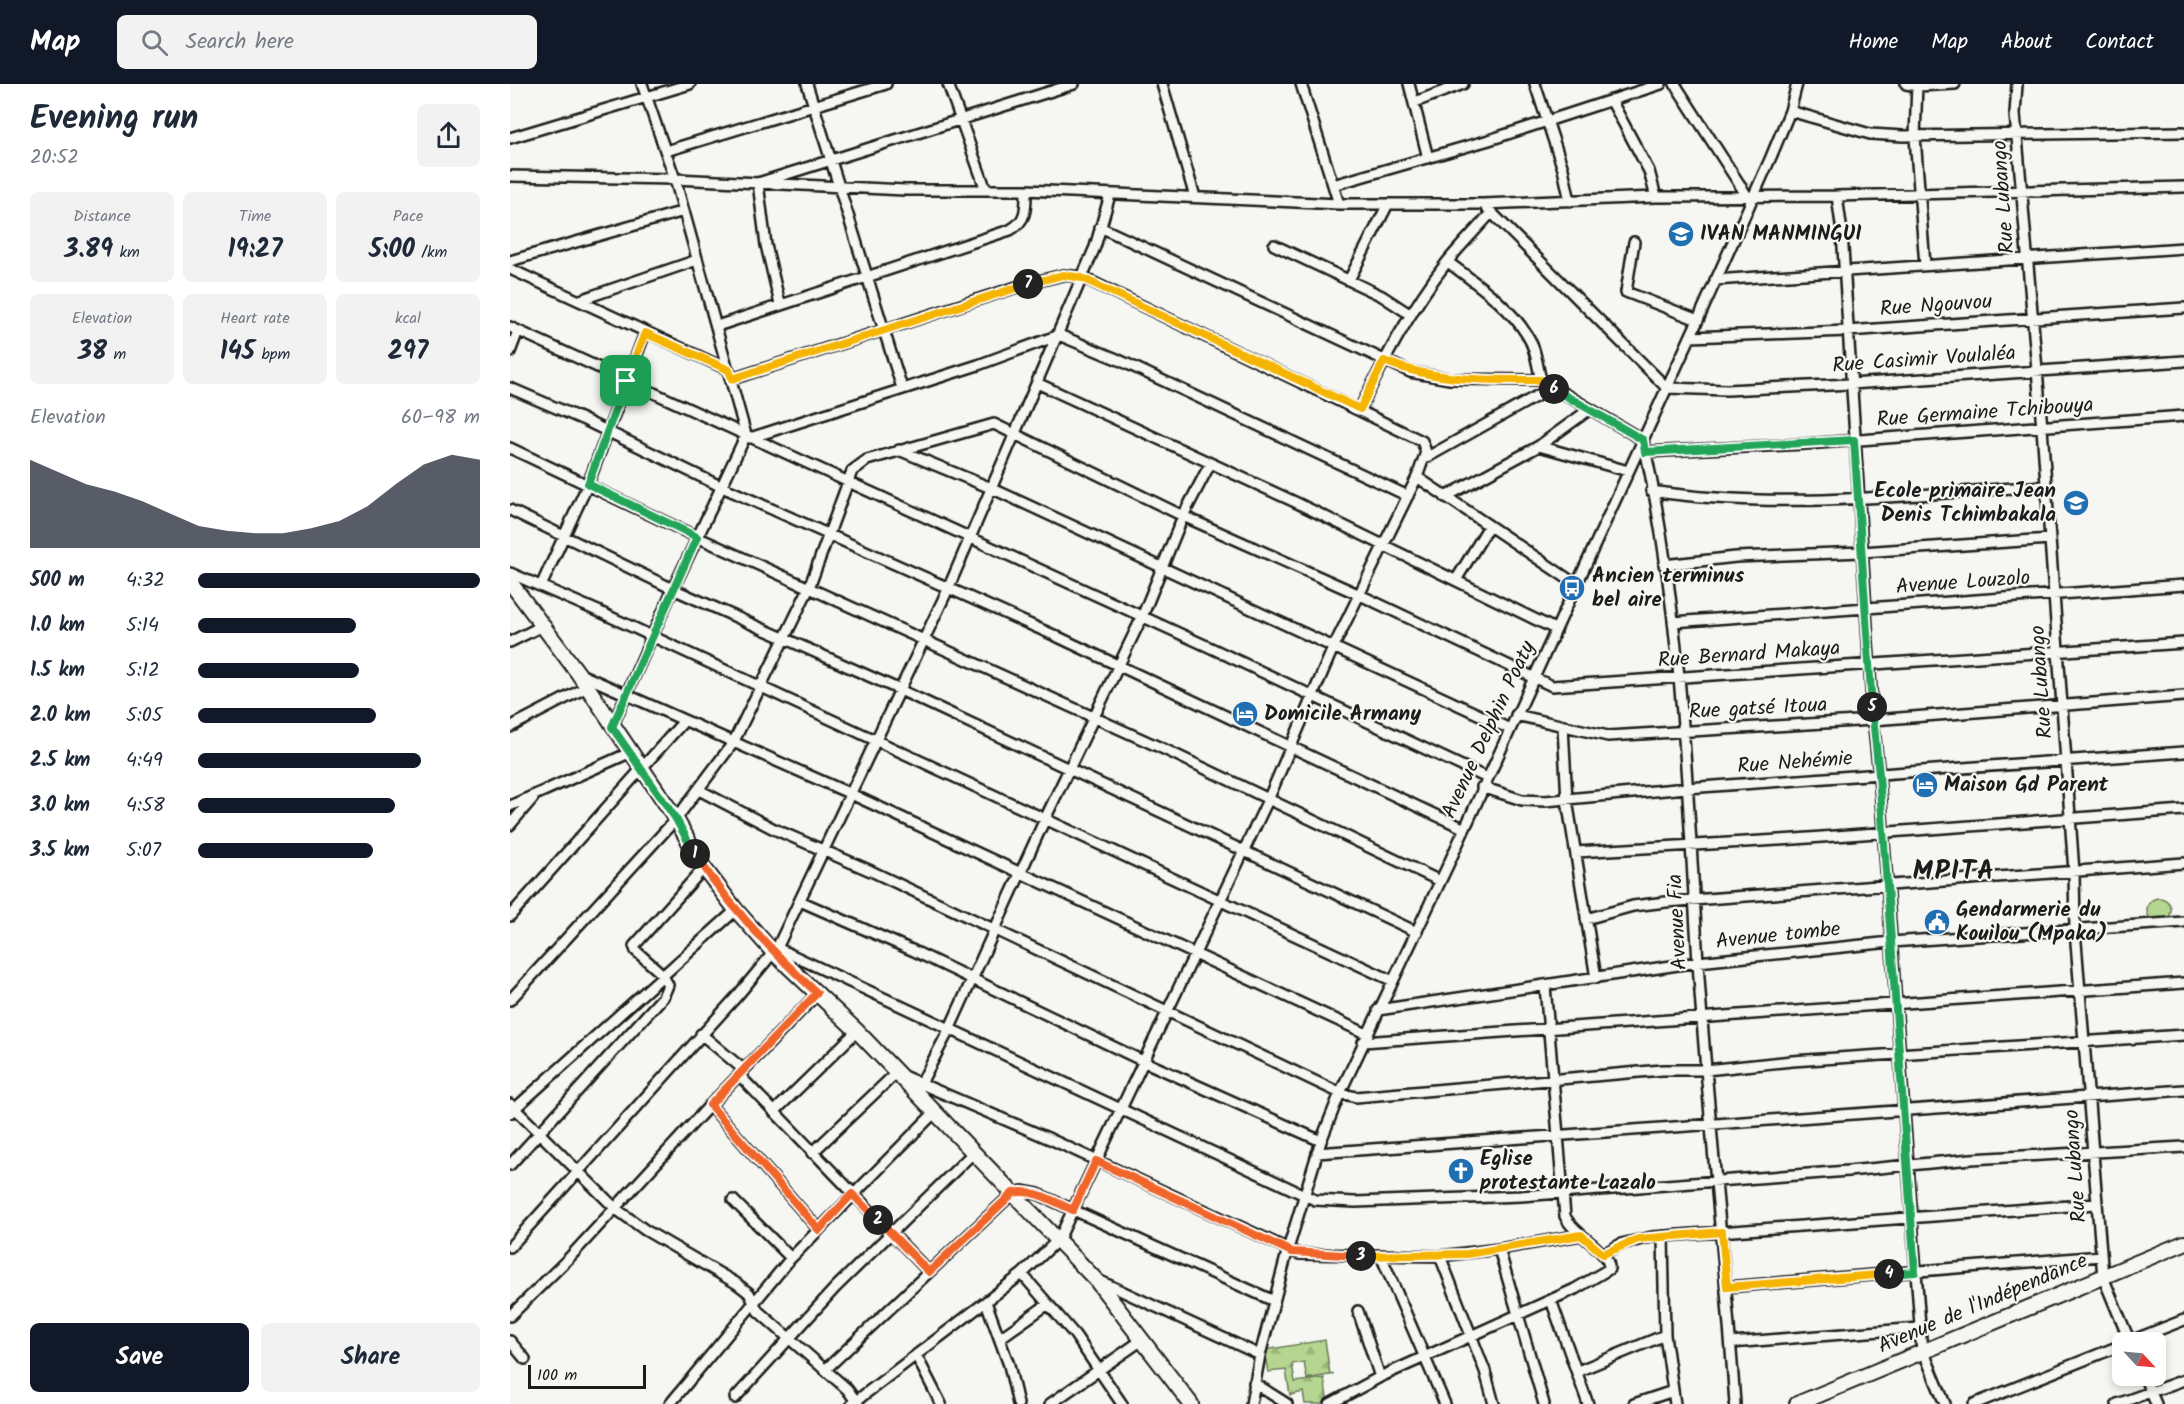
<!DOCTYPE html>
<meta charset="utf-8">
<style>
body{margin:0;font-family:Kalam,sans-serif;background:#f2f2f3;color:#1f2937;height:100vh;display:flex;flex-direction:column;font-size:22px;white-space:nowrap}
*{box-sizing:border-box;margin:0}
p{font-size:20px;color:#747a83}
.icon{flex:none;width:33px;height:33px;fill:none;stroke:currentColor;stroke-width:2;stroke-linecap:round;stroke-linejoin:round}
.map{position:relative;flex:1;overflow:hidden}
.details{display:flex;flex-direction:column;background:#fff;width:510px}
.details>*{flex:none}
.needle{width:39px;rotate:116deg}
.fabs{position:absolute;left:1602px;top:1248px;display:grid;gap:12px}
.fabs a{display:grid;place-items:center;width:54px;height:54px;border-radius:9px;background:#fff;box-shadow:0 3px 9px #0003;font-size:30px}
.scale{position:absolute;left:18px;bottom:15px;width:118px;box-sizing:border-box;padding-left:6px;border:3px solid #1c1c1c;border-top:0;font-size:16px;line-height:21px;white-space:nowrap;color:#1c1c1c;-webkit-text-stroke:4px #f6f6f2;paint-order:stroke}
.pin{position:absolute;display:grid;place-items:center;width:51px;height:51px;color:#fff;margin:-26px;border-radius:12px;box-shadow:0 3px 9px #0006}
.km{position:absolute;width:30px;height:30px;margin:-15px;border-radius:50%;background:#222;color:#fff;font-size:16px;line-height:30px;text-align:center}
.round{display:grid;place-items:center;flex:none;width:63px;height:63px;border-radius:9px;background:#f2f2f3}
.head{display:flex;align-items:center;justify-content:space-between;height:102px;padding:0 30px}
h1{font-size:33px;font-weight:700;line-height:45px}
.figures{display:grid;grid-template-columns:repeat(3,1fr);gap:9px;height:102px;padding:6px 30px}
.figures div{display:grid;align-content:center;border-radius:9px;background:#f2f2f3;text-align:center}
.figures b{font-size:26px;font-weight:700}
.figures small{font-size:16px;font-weight:400}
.figures p{font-size:16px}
.chart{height:168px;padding:12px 30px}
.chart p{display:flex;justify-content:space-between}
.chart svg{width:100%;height:108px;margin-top:6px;fill:#111827;opacity:.7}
.button{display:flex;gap:12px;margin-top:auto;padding:12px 30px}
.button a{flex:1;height:69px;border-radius:9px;background:#111827;color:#fff;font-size:24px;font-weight:700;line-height:69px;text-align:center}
.button a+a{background:#f2f2f3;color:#1f2937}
ul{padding:0 30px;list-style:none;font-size:20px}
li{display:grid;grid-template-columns:96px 72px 1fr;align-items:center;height:45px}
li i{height:15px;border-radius:8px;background:#111827}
header{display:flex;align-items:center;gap:36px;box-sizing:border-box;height:84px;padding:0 30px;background:#111827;color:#fff}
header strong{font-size:28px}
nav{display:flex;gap:33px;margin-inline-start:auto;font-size:21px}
.search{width:420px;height:54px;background:#f2f2f3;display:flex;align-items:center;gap:15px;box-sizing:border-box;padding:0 21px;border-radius:9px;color:#747a83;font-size:22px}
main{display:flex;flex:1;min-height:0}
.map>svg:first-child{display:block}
</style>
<header>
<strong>Map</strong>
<div class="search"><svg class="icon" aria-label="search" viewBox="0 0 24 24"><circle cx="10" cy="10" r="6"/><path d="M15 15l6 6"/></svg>Search here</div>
<nav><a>Home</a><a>Map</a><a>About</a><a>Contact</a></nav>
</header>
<main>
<section class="details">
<div class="head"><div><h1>Evening run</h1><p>20:52</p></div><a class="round"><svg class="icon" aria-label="share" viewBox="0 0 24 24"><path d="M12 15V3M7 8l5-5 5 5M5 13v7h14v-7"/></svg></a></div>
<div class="figures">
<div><p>Distance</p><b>3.89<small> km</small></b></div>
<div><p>Time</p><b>19:27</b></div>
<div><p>Pace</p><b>5:00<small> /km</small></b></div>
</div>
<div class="figures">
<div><p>Elevation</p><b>38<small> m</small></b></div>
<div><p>Heart rate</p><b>145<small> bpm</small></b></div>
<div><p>kcal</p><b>297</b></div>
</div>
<div class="chart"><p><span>Elevation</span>60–98 m</p>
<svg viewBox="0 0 160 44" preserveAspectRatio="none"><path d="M0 44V8L10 13L20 18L30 21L40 25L50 30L60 35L70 37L80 38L90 38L100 36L110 33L120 27L130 18L140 10L150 6L160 8V44z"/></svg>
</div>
<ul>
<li><b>500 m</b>4:32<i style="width:100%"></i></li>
<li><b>1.0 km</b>5:14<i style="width:56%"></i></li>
<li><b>1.5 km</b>5:12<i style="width:57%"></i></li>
<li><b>2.0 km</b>5:05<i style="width:63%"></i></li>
<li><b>2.5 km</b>4:49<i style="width:79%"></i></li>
<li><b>3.0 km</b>4:58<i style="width:70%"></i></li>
<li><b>3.5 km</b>5:07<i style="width:62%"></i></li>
</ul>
<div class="button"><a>Save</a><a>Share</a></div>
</section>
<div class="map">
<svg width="1674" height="1320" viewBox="0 0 1674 1320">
<defs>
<pattern id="forest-firs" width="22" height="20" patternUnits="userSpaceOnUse" patternTransform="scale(1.5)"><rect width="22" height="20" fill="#b5d690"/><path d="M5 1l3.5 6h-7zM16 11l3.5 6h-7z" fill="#9bb77c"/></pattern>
</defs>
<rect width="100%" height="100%" fill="#f6f6f2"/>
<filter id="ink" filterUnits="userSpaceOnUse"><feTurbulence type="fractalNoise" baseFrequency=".0167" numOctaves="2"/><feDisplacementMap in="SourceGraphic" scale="12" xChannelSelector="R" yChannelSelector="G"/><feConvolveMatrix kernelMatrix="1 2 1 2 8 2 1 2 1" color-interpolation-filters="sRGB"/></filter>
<g filter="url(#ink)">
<path fill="#b5d690" stroke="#687956" stroke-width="1.5" d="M1637 826a12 12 0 1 1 24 0a12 12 0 1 1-24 0Z"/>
<path fill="url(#forest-firs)" stroke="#687956" stroke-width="1.5" d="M815 1256 820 1291 824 1290 797 1295 794 1278 782 1280 785 1298 814 1294 818 1320H795L793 1308 780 1311 776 1286 758 1288 754 1266Z"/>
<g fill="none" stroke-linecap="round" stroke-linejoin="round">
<defs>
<path id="street" d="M297 0 392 304
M438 0 476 106
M652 0 685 113
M791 0 829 120
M899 0 918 74
M1025 0 1053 85 1060 117
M1165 0 1237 112
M1396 0 1408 2 1445 0
M1407 0 1405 53 1415 181
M1507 0 1505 30 1532 344 1564 788 1565 846 1593 1193 1620 1258
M1101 16 1139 87 1146 113
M905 18 953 0
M1280 27 1360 50 1393 52 1674 48
M0 54 180 0
M156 67 376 0
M0 92 165 95 395 106H516L829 120H973L1146 113 1327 112 1674 103
M823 101 979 56 1151 0
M1327 112 1332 148 1363 636 1369 691 1412 1268
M973 120 1157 304 1217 306 1341 300 1674 277
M590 143 900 288 940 295 1031 296 1133 356C1172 527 1177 703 1188 878 1197 1026 1215 1172 1225 1320
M1124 158 1116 208 1188 236
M764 161 872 212 901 231
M0 177 174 127
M938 178C965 199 999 221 1017 251 1026 264 1027 281 1031 296
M0 185 219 286
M839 196 878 120
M1205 196 1674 164
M70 216 187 176
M270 220 256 161 248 99 564 0
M207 242 500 146C517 137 516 124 516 106
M0 243 699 563 977 694
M1180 253 1337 247 1674 224
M0 268 8 247
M222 295 516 200 553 191 572 193 912 357 916 368 907 393 823 564 758 716 549 1155 512 1190 342 1320
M527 299 785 418 1045 545
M0 304 72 335 210 402 548 553 953 744
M850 325C875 274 902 223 937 178 951 161 966 146 980 130
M240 354 468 281 549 251 609 276 898 412
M1029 362 1118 387
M0 364 187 453 658 667 930 797
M389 366 481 404 1000 645
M1135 368 1296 360 1674 332
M914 375 1041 304
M907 393 1067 501
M1141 407C1273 427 1404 410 1536 402
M935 413 1029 362 1080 325
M0 426 163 505 388 605 907 848
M1154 481 1226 473 1352 468 1540 455
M0 489 90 528 883 897
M946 496 979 442
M31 502 78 400 135 249
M1163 538 1674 501
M0 558 32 542
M70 590 341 710 857 950
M1006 631 1098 652 1363 636 1674 612
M0 643 77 603
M102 643 163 505 236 351 165 95 132 0
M1053 643 1057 716 1086 894
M972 703 1012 716 1035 717 1177 704 1674 668
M189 706 264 745 361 787 830 1009 846 1013 1152 986H1196L1282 977 1674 951
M0 722 119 669
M0 741 23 714
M1066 768 1285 755 1674 726
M290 817 404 867 635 978 811 1057
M0 832 174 637
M1076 835 1123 822 1156 818 1674 779
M267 864 805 1116 845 1118 1011 1112 1338 1087 1461 1075 1674 1063
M0 916 166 735 223 659 299 504 342 387 357 376 484 340 673 432 850 511 1042 602 1674 559
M868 926 1188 878 1381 858 1674 838
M191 950 234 986
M853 958 1674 899
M229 991 419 1188
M409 1003 439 946 535 735 632 533 673 432 700 380
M0 1020 106 1125 135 1146 226 1199 239 1209 248 1227 337 1305 348 1320
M200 1021 309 1146
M264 1028 347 947
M0 1029 226 826
M302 1069 386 989 540 1055 789 1170 930 1172 989 1165 1071 1151
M807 1069 1674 1006
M0 1081 153 913 158 901 152 890 126 867 124 862 194 784
M223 1116 281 1174
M1153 1152 1155 1251 1165 1320
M0 1163 228 911 267 864 438 505 585 163 600 111
M989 1165 1034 1320
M1093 1170 1111 1160 1142 1153 1586 1120
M871 1172 935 1320
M930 1172 975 1287 984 1320
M512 1190 565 1251 612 1320
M588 1196 750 1271
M1217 1203 1591 1172
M1041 1216 1078 1320
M476 1218 499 1281 508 1320
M848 1227 870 1293
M0 1232 59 1174 200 1021 307 910
M490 1254 538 1220
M0 1257 15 1275
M1618 1258 1674 1236
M1221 1259 1409 1244
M406 1271 431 1320
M1417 1276 1435 1320
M315 1286 503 1109 512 1107 528 1110 764 1217
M1068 1287 1155 1251
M1634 1292 1646 1320
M744 1299 777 1320
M225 1314 325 1204 463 1069
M160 1320 281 1174 424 1029
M540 1320 632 1256
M741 1320 750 1271 778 1165 811 1057 830 1009 939 779 1188 236 1261 73 1280 27 1287 0
M820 1320 870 1293 1065 1205 1099 1185C1101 1167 1062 1150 1055 1132L1035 902
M1124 1320 1163 1307
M1464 1320 1612 1261
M1607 1320 1674 1296"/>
<path id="secondary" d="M0 498 68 589 166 735 194 784 226 826 264 869 347 947 586 1196 681 1320
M1287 1320 1674 1159"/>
</defs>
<use href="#street" stroke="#1c1c1c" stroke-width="14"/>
<use href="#secondary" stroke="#1c1c1c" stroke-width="18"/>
<use href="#street" stroke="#f6f6f2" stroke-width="9"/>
<use href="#secondary" stroke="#f6f6f2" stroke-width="14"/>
</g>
</g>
<g fill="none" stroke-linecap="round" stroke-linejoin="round" filter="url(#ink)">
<defs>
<path id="split-1" d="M116 297 78 400 187 453 102 643 166 735 185 770"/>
<path id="split-2" d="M185 770C220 823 261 867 307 909L200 1021 309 1146 342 1110 368 1136"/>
<path id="split-3" d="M368 1136 419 1188 503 1109C524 1104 544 1118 563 1126L586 1077 782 1168 851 1172"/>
<path id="split-4" d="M851 1172 957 1170 1071 1151 1093 1170 1128 1155 1212 1148 1217 1203 1379 1190"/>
<path id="split-5" d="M1362 623 1369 691 1405 1188 1379 1190"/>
<path id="split-6" d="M1044 305 1133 356 1135 368 1344 356 1362 623"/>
<path id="split-7" d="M518 200 553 191 572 194 850 325 874 277C925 298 976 296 1031 296L1044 305"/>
<path id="split-8" d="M116 297 135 249 219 286 222 295 518 200"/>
</defs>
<use href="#split-1" stroke="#fff" stroke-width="12"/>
<use href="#split-2" stroke="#fff" stroke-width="12"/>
<use href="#split-3" stroke="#fff" stroke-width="12"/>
<use href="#split-4" stroke="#fff" stroke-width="12"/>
<use href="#split-5" stroke="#fff" stroke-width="12"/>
<use href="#split-6" stroke="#fff" stroke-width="12"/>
<use href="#split-7" stroke="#fff" stroke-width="12"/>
<use href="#split-8" stroke="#fff" stroke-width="12"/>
<use href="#split-1" stroke="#22a559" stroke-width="8"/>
<use href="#split-2" stroke="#f0652b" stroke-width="8"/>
<use href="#split-3" stroke="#f0652b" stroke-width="8"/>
<use href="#split-4" stroke="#f5b400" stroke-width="8"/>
<use href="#split-5" stroke="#22a559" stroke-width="8"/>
<use href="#split-6" stroke="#22a559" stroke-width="8"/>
<use href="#split-7" stroke="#f5b400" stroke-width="8"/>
<use href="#split-8" stroke="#f5b400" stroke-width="8"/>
</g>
<defs>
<symbol id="university-disc" viewBox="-11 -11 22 22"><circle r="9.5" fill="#1f6fb2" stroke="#f6f6f2"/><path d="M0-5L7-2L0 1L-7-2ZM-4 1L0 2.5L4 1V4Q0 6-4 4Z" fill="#fff"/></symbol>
<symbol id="school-disc" viewBox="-11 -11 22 22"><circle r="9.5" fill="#1f6fb2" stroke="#f6f6f2"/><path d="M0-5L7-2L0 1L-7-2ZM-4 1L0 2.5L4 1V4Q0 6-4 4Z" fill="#fff"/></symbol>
<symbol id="bus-disc" viewBox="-11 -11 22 22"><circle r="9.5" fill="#1f6fb2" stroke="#f6f6f2"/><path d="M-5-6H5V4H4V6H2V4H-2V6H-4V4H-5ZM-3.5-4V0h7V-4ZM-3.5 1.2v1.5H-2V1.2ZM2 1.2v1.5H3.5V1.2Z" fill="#fff"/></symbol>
<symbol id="hotel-disc" viewBox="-11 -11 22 22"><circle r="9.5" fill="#1f6fb2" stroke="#f6f6f2"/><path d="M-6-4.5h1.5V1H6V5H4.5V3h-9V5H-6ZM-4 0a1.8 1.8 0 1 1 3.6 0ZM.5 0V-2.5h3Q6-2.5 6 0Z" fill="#fff"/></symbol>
<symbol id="civic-disc" viewBox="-11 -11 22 22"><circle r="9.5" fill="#1f6fb2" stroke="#f6f6f2"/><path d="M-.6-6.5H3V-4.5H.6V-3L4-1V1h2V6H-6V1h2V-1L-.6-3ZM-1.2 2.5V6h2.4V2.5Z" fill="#fff"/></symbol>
<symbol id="church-disc" viewBox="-11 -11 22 22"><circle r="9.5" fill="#1f6fb2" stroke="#f6f6f2"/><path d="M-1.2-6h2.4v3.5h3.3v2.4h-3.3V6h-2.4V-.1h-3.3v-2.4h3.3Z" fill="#fff"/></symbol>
</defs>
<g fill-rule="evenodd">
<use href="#university-disc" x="1156" y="135" width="30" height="30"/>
<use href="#school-disc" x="1551" y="404" width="30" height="30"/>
<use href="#bus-disc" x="1047" y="489" width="30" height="30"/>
<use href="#hotel-disc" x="720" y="615" width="30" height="30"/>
<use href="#hotel-disc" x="1400" y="686" width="30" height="30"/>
<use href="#civic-disc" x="1412" y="823" width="30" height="30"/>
<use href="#church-disc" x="936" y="1072" width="30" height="30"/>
</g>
<g text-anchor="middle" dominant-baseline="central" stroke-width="4.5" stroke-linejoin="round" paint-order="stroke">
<g font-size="21" fill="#1c1c1c" stroke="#f6f6f2">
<text transform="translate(1494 113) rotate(-94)">Rue Lubango</text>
<text transform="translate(1426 222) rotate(-4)">Rue Ngouvou</text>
<text transform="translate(1414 276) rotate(-4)">Rue Casimir Voulaléa</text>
<text transform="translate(1475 329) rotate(-4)">Rue Germaine Tchibouya</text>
<text transform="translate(1453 499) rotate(-4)">Avenue Louzolo</text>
<text transform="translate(1239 571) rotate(-4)">Rue Bernard Makaya</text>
<text transform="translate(1532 598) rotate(-94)">Rue Lubango</text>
<text transform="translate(1248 625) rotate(-3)">Rue gatsé Itoua</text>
<text transform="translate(979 646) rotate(-65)">Avenue Delphin Poaty</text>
<text transform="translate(1285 679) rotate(-4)">Rue Nehémie</text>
<text transform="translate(1168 838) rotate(-93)">Avenue Fia</text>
<text transform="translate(1268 852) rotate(-6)">Avenue tombe</text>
<text transform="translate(1566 1082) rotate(-94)">Rue Lubango</text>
<text transform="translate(1473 1220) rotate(-23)">Avenue de l'Indépendance</text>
</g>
<g font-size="21" font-weight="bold" fill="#1c1c1c" stroke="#f6f6f2" text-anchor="start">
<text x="1190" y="150">IVAN MANMINGUI</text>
<text x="1546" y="407" text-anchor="end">Ecole primaire Jean<tspan x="1546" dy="24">Denis Tchimbakala</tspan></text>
<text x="1082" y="492">Ancien terminus<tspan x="1082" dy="24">bel aire</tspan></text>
<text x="754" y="630">Domicile Armany</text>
<text x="1434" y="701">Maison Gd Parent</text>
<text x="1446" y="826">Gendarmerie du<tspan x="1446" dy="24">Kouilou (Mpaka)</tspan></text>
<text x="970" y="1075">Eglise<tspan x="970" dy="24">protestante Lazalo</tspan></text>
</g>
<g font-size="27" font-weight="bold" letter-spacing="1.5" fill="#1c1c1c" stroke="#f6f6f2">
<text x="1444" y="787">MPITA</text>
</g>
</g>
</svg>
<div class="fabs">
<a><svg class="needle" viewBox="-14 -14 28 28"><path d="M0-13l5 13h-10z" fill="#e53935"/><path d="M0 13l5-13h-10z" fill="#747a83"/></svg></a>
</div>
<div class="scale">100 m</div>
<div class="pin" style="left:116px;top:297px;background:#1e9e55"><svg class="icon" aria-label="arrive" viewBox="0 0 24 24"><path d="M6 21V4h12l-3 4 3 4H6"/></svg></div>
<b class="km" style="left:185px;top:770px">1</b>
<b class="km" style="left:368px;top:1136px">2</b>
<b class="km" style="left:851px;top:1172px">3</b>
<b class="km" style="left:1379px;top:1190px">4</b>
<b class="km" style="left:1362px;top:623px">5</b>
<b class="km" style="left:1044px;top:305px">6</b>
<b class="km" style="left:518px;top:200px">7</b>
</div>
</main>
